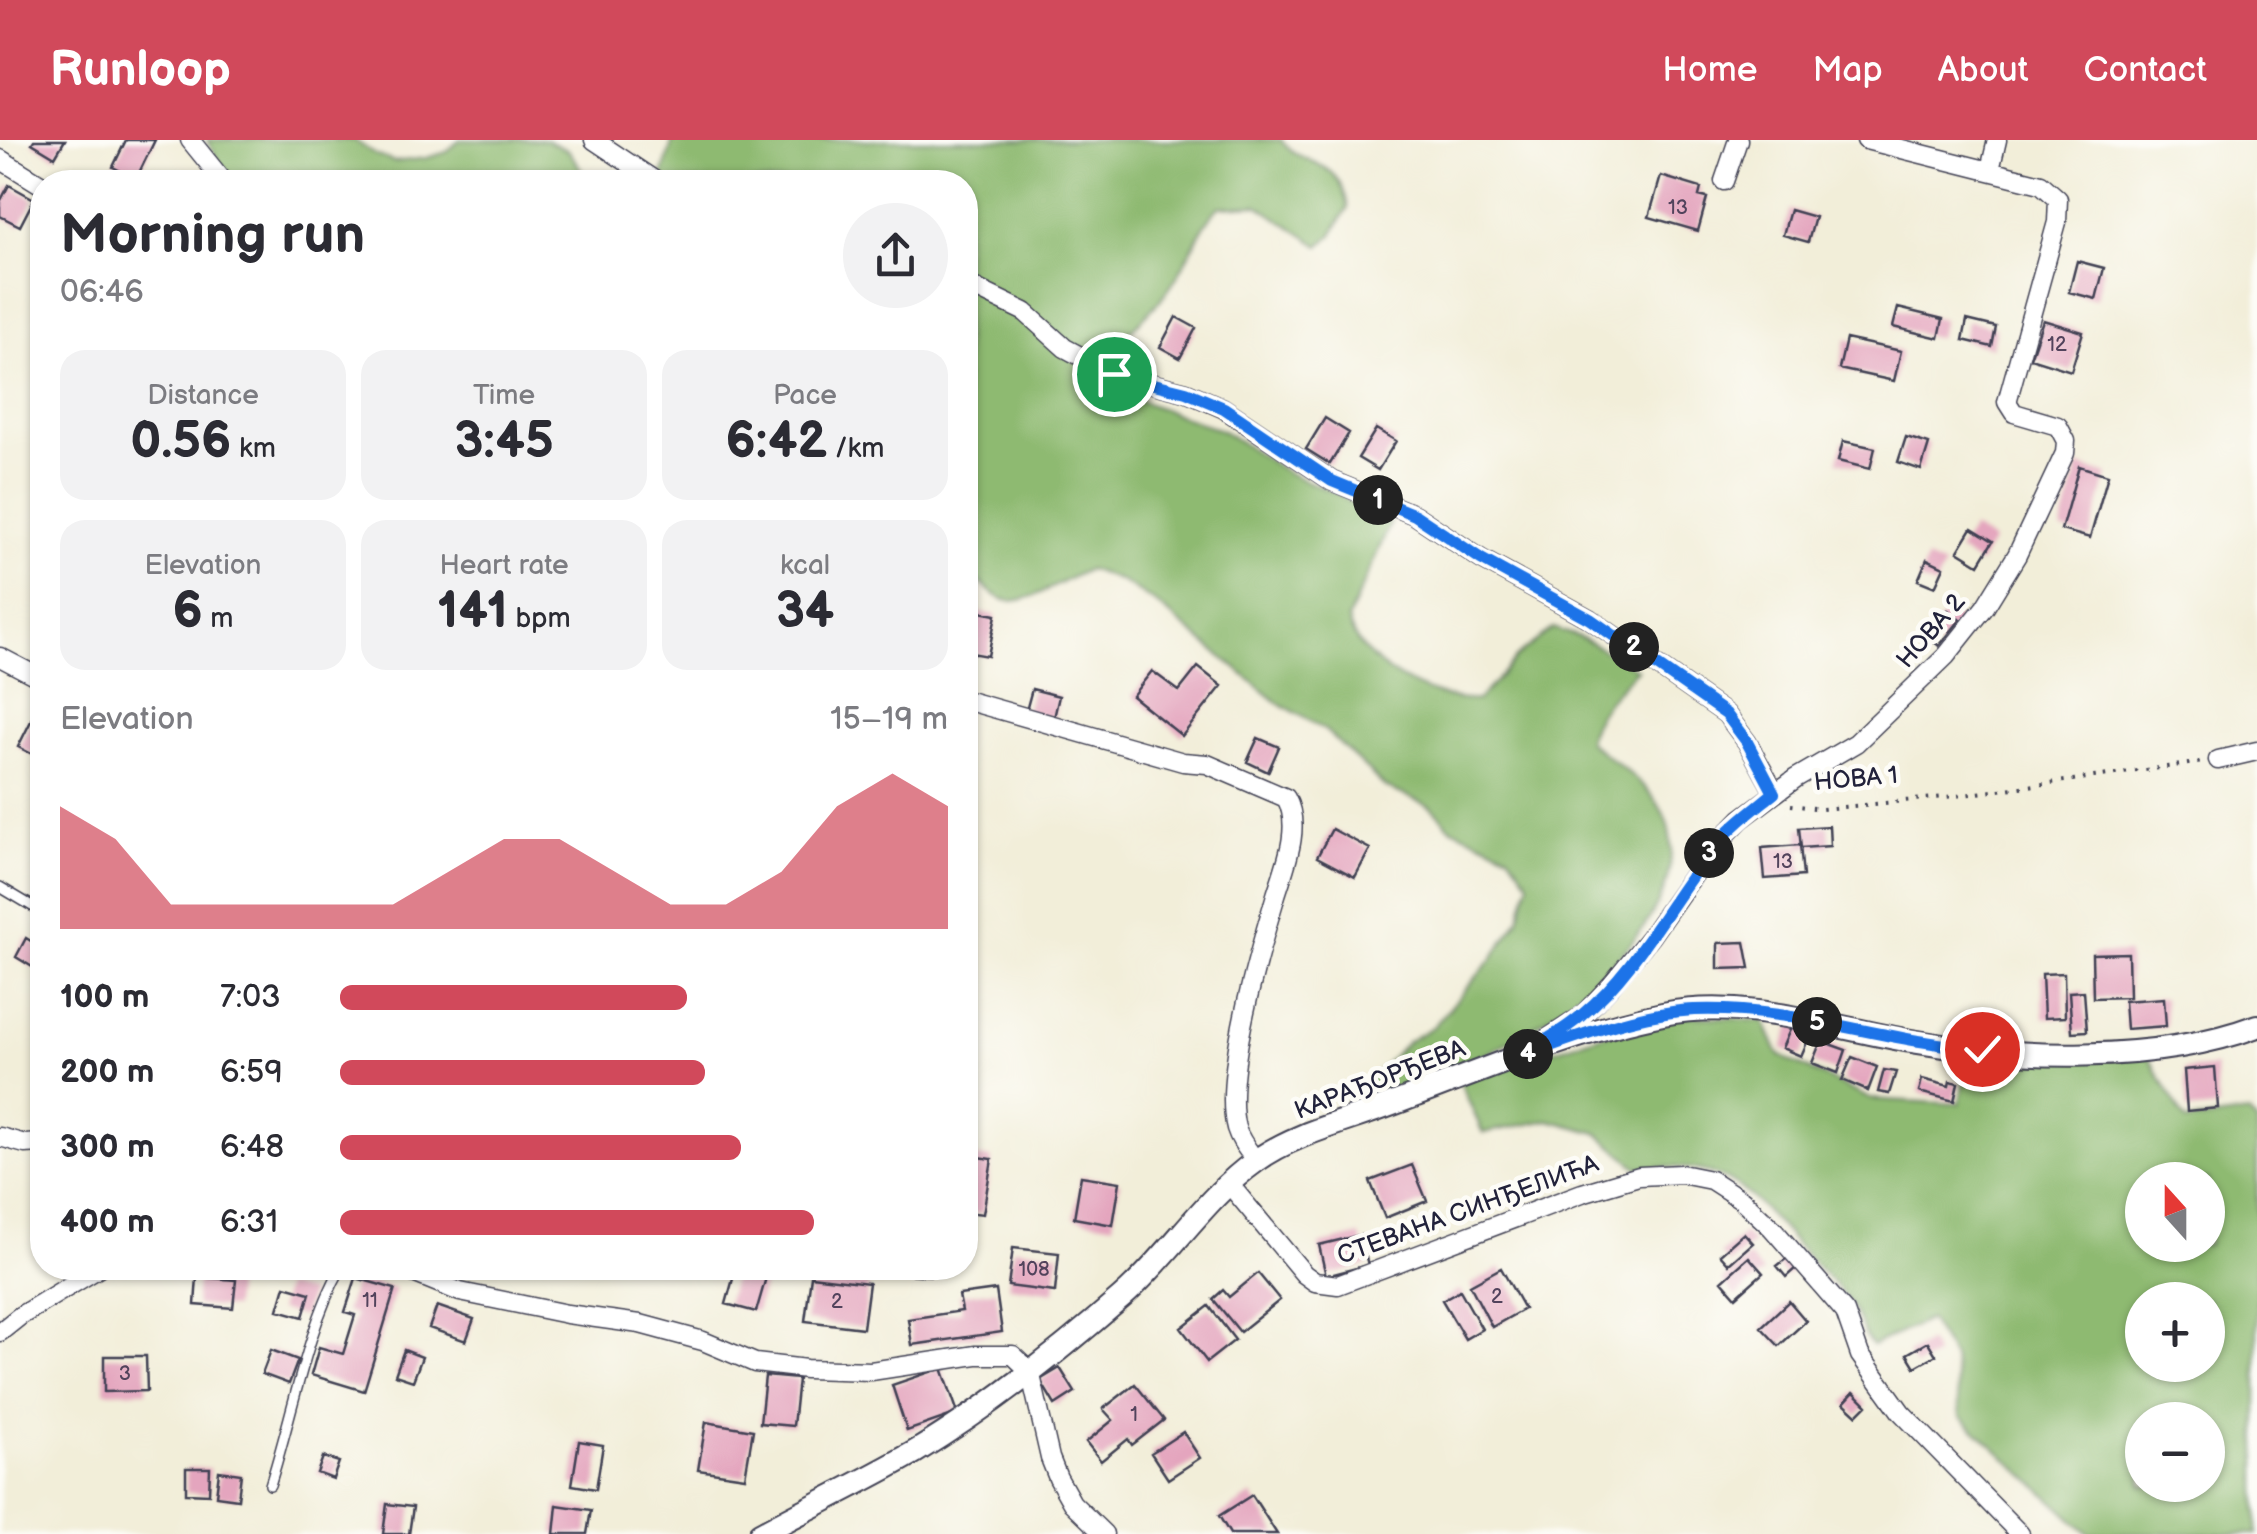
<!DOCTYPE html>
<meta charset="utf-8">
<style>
body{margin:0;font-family:"Balsamiq Sans",sans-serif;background:#f2f2f3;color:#2b2b33;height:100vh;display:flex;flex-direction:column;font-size:38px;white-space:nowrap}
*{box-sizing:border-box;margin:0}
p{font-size:32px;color:#7c7c81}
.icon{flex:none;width:55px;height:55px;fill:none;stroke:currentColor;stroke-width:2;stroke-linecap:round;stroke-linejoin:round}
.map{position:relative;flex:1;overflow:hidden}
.side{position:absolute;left:30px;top:30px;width:948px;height:1110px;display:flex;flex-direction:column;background:#fff;border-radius:40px;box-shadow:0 2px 8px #0004}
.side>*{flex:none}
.needle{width:65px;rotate:339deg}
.controls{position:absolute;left:2125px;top:1022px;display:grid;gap:20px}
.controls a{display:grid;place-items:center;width:100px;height:100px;border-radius:50%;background:#fff;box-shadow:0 2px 8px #0004;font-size:50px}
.pin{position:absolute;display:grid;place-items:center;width:85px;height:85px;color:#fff;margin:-42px;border:5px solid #fff;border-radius:50%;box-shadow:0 2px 10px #0007}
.km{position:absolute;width:50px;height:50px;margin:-25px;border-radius:50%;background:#222;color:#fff;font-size:28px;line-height:50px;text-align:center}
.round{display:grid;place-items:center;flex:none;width:105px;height:105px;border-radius:52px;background:#f2f2f3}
.summary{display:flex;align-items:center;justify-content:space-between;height:170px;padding:0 30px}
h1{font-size:55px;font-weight:600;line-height:75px}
.figures{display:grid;grid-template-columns:repeat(3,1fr);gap:15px;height:170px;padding:10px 30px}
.figures div{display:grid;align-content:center;border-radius:25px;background:#f2f2f3;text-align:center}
.figures b{font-size:50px;font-weight:600}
.figures small{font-size:28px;font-weight:400}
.figures p{font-size:28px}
.chart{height:280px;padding:20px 30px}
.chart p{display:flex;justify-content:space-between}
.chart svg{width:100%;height:180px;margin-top:10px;fill:#d1495b;opacity:.7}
ul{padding:0 30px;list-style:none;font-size:32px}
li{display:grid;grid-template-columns:160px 120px 1fr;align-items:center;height:75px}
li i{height:25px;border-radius:12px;background:#d1495b}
header{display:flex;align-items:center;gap:60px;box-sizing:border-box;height:140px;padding:0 50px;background:#d1495b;color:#fff}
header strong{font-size:48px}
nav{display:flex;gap:55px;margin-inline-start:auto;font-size:35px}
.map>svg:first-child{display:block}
</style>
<header>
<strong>Runloop</strong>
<nav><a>Home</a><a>Map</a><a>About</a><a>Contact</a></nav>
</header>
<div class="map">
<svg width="2257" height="1394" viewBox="0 0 2257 1394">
<rect width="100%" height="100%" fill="#fdfcf7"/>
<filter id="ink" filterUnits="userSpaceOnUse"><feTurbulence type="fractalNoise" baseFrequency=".01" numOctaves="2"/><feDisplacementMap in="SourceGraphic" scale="20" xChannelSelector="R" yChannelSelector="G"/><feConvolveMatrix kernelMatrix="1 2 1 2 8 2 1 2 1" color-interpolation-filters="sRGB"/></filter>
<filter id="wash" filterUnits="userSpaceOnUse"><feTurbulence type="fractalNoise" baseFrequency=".0048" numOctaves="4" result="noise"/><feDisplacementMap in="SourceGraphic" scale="40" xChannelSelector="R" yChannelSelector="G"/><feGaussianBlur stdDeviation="2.25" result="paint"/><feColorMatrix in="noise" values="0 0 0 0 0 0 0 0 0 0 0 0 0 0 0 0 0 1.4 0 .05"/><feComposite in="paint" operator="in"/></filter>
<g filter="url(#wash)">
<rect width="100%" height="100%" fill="#f2eed9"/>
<path fill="#8eba71" stroke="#586e56" stroke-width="2.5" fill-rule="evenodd" d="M207 0H354L376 15 394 22 426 18 447 12 459 0H546L569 11 585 35 608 34 623 42H237L222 28Z
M673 0H1281C1302 29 1339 14 1348 68L1331 96 1320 106 1257 65 1219 67C1197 90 1188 123 1169 149 1149 176 1120 199 1097 224L1110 250 1223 291 1286 332 1340 355 1373 380 1391 382 1348 478C1354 523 1436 564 1478 560L1522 512 1553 488 1582 498 1637 529C1618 550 1593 572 1588 601 1614 623 1656 647 1667 682 1696 780 1564 873 1490 912 1453 932 1409 944 1369 958L1364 946 1407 902 1434 886 1491 820 1519 779 1529 742 1509 714 1450 687 1430 666 1385 647 1326 591 1276 561 1153 461 1121 441 1089 429C1068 437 1025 467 1005 460 991 455 976 438 965 429V42H660Z
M1668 874 1764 881 1779 915 1870 959 1960 964 1968 913 2148 916 2186 982 2249 973 2257 983V1394H2089L1960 1276 1953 1218 1929 1179 1872 1206C1862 1193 1859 1179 1851 1165 1840 1147 1819 1130 1805 1114 1745 1050 1733 1021 1638 1028L1597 993 1549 980 1483 993 1459 940ZM2142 1040H2208V1105H2142ZM2142 1160H2208V1225H2142ZM2142 1280H2208V1345H2142Z"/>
<g id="blocks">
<path fill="#e4a5be" d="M34 0H65L55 17 32 3Z
M126 0H155L136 39 113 27Z
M1661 36 1701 48 1699 56 1707 58 1698 91 1649 77Z
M9 45 34 59 20 86 0 76V62Z
M1790 70 1815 77 1808 102 1783 95Z
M2077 121 2104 128 2096 159 2069 152Z
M1898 168 1943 179 1939 198 1893 187Z
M1176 177 1196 188 1180 218 1160 207Z
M1967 180 1996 187 1992 207 1963 200Z
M2043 180 2083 192 2071 231 2030 218Z
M1846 199 1901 211 1894 241 1839 229Z
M1325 278 1349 293 1330 324 1306 309Z
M1376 289 1396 301 1378 330 1358 318Z
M1906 297 1929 304 1921 330 1898 322Z
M1843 301 1875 308 1870 329 1838 321Z
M2079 326 2108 335 2090 398 2061 390Z
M1972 388 1993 401 1979 424 1958 411Z
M1927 419 1944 427 1935 447 1918 440Z
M965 469 996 475 988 516 965 512Z
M1948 470 1960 480 1939 506 1927 496Z
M1198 527 1222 546 1182 596 1132 556 1152 531 1179 551Z
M1032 549 1059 556 1054 578 1026 571Z
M42 559V619L18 607Z
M1258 598 1279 607 1268 632 1247 622Z
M1829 686 1830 706 1801 708 1799 688Z
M1332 689 1370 709 1355 737 1317 717Z
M1800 705 1803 736 1765 739 1762 708Z
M26 798 42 808 34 828 16 817Z
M1745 802 1750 828 1718 829V803Z
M2128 813 2129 857 2093 858 2092 814Z
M2064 833 2065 877 2044 878 2042 834Z
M2084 851 2087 891 2072 892 2069 852Z
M2164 858 2166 886 2126 889 2124 861Z
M1793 883 1812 891 1801 916 1782 908Z
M1821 901 1846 910 1838 933 1812 923Z
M1852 917 1877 927 1868 951 1842 940Z
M2215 927 2218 968 2187 971 2184 930Z
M1884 930 1896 932 1889 954 1878 952Z
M1922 939 1949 946 1950 941 1958 943 1954 961 1919 952Z
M965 1015 992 1019 983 1074 965 1072Z
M1412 1025 1427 1061 1385 1078 1370 1041Z
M1081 1036 1120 1042 1113 1085 1074 1078Z
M1744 1093 1753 1103 1729 1124 1720 1114Z
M1360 1095 1368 1125 1326 1136 1319 1105Z
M1013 1108 1059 1113 1055 1152 1008 1146Z
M1749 1117 1763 1133 1736 1157 1722 1141Z
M1787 1118 1796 1128 1786 1137 1777 1126Z
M736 1128 767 1134 756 1172 726 1164Z
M901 1128H939L938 1136 901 1134Z
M1501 1128 1524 1169 1492 1187 1470 1145Z
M1258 1133 1280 1160 1240 1192 1213 1159 1223 1150 1229 1157Z
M811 1136 869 1143 863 1188 805 1181Z
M197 1137 236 1140 233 1168 195 1165Z
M356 1138 395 1149 364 1251 311 1235 319 1207 343 1214 355 1175 345 1172Z
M285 1146 310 1153 303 1177 278 1170Z
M996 1150 1002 1192 912 1205 908 1179 962 1171 959 1155Z
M1460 1150 1482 1189 1465 1199 1442 1160Z
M1789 1161 1806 1181 1779 1206 1761 1187Z
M437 1166 474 1179 466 1201 429 1188Z
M1209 1166 1235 1200 1207 1222 1181 1188Z
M1928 1202 1936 1215 1915 1227 1907 1214Z
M271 1210 298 1220 289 1244 262 1234Z
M404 1210 422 1217 413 1241 395 1235Z
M104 1216H146L147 1251 104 1252Z
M942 1228 958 1273 907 1291 892 1245Z
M1060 1228 1075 1252 1055 1265 1040 1240Z
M765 1236 798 1239 793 1286 760 1283Z
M1135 1244 1164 1280 1132 1305 1128 1299 1101 1321 1086 1302 1113 1280 1103 1269Z
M1854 1252 1867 1265 1857 1275 1844 1263Z
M706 1282 753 1290 745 1337 698 1330Z
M1183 1292 1200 1318 1168 1339 1151 1313Z
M579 1301 603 1305 596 1349 572 1345Z
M323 1317 339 1322 333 1339 317 1333Z
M186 1328H210L209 1354 186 1353Z
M219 1331 241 1334 238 1359 216 1356Z
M1252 1355 1277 1394H1230L1219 1376Z
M387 1364 413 1367 409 1394H383Z
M557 1365 591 1370 587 1394H554Z"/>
</g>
</g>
<g filter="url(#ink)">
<use href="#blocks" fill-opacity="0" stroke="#414153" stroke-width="2.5"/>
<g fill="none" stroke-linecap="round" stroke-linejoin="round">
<defs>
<path id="service" d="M0 747 42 772
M270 1345C292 1277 307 1188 341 1128"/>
<path id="minor" d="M190 0 224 42
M594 0 657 42
M0 19 42 45
M1990 30 1997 0
M1724 41 1738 0
M965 143 1025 172 1065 208 1114 234 1186 252 1223 268 1332 341 1415 375 1481 419 1590 479 1726 574 1747 602 1775 653
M0 517 42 539
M965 560 1183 622 1207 624 1286 658C1302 687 1285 726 1276 755 1260 808 1222 936 1236 988 1240 1001 1248 1010 1256 1021
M2218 620 2257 611
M1542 902 1582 876 1611 845 1650 797 1712 709 1741 679 1796 638 1856 603 1946 516 1985 467 2017 415 2065 313 2066 301 2058 286 2014 273 2007 262 2057 82 2058 59 2041 44 1866 0
M0 997 25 1004 42 1003
M1230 1045 1304 1134 1315 1142 1338 1145 1582 1053 1639 1036 1681 1034 1711 1040 1742 1060 1772 1088 1845 1172 1860 1215 1901 1272 2020 1394
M401 1128 460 1152 567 1174 640 1184 703 1201 755 1223 806 1229 871 1231 976 1215H1013L1030 1231 1050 1318 1058 1338 1072 1363 1104 1394
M0 1192 20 1176 99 1128"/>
<path id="tertiary" d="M760 1394C812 1366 865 1341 915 1312 988 1268 1058 1213 1122 1157 1170 1115 1204 1058 1256 1021 1293 994 1344 982 1387 966 1477 933 1568 893 1663 874 1746 858 1830 887 1911 901 2016 919 2156 924 2257 886"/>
</defs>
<use href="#service" stroke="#414153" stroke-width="12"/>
<use href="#minor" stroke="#414153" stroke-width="21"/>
<use href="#tertiary" stroke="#414153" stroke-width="26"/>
<path stroke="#414153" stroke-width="4" stroke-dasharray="2.5 8" stroke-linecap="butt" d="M1791 665 1822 669 1956 656 2203 622"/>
<use href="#service" stroke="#fff" stroke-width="9"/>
<use href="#minor" stroke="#fff" stroke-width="18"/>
<use href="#tertiary" stroke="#fff" stroke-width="22"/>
</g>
</g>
<g fill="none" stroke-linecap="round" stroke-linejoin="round" filter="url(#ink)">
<defs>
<path id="route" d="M1114 234 1186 252 1224 268 1332 341 1415 375 1481 419 1590 479 1726 574 1747 602 1774 653C1752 671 1729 688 1711 710 1668 765 1636 830 1582 875 1563 892 1538 904 1517 918 1573 898 1635 873 1694 870 1792 866 1886 902 1982 909"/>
</defs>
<use href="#route" stroke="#fff" stroke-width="20"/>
<use href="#route" stroke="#1a73e8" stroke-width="12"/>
</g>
<g text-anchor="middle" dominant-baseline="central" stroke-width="9" stroke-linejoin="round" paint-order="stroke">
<g font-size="20" fill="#52435c">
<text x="1678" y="68">13</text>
<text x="2057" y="205">12</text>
<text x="1783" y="722">13</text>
<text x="1034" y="1130">108</text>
<text x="1497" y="1157">2</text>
<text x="370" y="1161">11</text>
<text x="837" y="1162">2</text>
<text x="125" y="1234">3</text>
<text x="1134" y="1275">1</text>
</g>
<g font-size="25" fill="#22223b" stroke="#fdfcf7">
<text transform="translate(1931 491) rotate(-49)">НОВА 2</text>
<text transform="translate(1856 639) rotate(-5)">НОВА 1</text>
<text transform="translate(1380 940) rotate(-21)">КАРАЂОРЂЕВА</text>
<text transform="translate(1468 1070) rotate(-20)">СТЕВАНА СИНЂЕЛИЋА</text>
</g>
</g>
</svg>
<div class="controls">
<a><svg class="needle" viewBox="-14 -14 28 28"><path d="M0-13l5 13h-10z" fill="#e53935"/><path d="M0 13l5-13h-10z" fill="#7c7c81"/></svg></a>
<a>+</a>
<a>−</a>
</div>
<div class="pin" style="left:1114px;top:234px;background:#1e9e55"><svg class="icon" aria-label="arrive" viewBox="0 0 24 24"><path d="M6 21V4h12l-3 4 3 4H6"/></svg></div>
<div class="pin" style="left:1982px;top:909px;background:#d93025"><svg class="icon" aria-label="check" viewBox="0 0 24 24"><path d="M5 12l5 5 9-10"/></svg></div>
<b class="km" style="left:1378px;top:360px">1</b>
<b class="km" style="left:1634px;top:507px">2</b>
<b class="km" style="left:1709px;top:713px">3</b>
<b class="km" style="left:1528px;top:914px">4</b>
<b class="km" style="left:1817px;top:882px">5</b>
<section class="side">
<div class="summary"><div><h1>Morning run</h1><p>06:46</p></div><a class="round"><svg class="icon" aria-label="share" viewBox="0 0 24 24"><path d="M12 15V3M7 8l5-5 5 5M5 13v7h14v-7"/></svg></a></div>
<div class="figures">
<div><p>Distance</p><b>0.56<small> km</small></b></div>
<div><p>Time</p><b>3:45</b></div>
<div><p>Pace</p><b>6:42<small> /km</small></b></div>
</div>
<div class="figures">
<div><p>Elevation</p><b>6<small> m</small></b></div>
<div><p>Heart rate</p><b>141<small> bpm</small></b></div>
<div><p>kcal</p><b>34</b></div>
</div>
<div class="chart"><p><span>Elevation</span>15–19 m</p>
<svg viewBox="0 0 160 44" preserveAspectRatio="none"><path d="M0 44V14L10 22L20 38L30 38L40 38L50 38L60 38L70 30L80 22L90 22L100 30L110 38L120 38L130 30L140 14L150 6L160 14V44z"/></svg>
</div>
<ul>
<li><b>100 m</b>7:03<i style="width:57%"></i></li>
<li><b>200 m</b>6:59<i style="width:60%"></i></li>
<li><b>300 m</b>6:48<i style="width:66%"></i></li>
<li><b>400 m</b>6:31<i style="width:78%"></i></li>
</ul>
</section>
</div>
